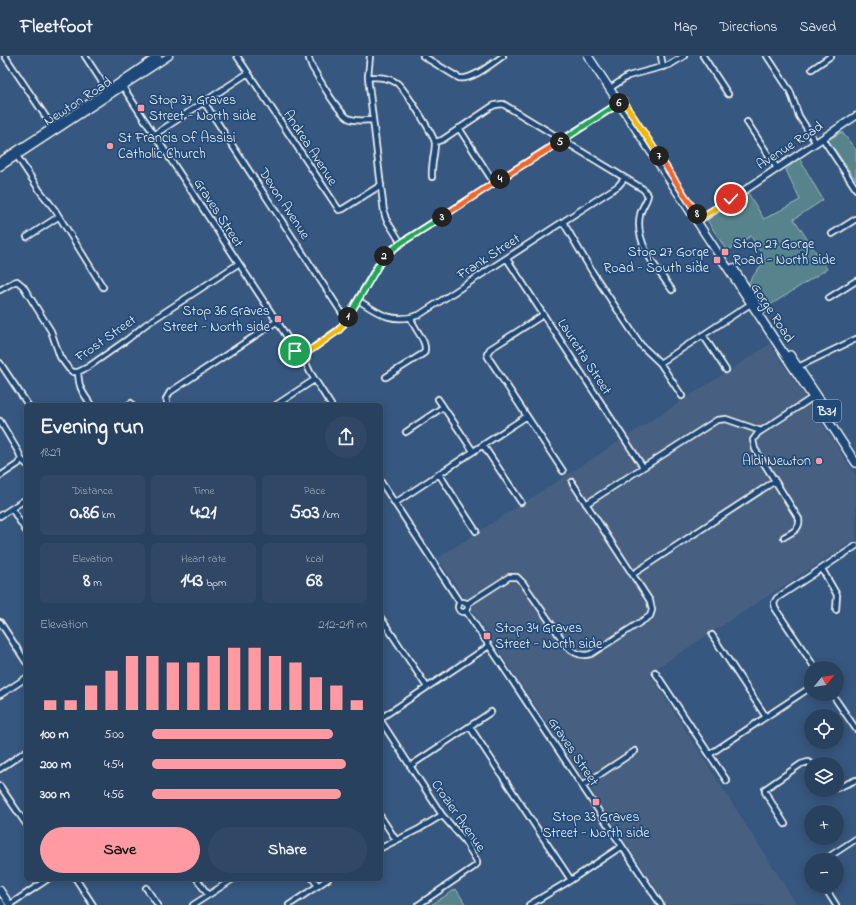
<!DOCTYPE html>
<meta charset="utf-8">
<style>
body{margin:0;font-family:"Indie Flower",sans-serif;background:#304865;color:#f1f3f6;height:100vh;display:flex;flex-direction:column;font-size:15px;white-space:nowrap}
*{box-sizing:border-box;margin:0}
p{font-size:13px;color:#a5afbd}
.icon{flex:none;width:22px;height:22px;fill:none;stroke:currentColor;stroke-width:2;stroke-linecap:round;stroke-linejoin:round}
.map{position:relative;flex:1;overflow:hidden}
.side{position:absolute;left:24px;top:347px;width:359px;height:478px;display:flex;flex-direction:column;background:#28415f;border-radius:6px;box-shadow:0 2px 10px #0003,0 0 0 1px #445a74}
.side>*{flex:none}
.needle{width:26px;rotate:60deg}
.buttons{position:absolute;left:804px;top:605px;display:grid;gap:8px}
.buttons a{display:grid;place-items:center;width:40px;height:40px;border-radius:50%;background:#28415f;box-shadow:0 2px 10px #0003,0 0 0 1px #445a74;font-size:20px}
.pin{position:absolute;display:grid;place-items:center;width:34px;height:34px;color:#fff;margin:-17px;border:2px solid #fff;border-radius:50%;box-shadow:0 1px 4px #0007}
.km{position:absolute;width:20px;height:20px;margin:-10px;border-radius:50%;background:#222;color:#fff;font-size:11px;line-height:20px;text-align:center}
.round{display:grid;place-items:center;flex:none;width:42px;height:42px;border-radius:21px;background:#304865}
.headline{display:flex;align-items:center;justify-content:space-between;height:68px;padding:0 16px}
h1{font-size:22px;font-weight:800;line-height:30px}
.figures{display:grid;grid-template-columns:repeat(3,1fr);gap:6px;height:68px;padding:4px 16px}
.figures div{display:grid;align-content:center;border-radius:6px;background:#304865;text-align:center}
.figures b{font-size:20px;font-weight:800}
.figures small{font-size:11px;font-weight:400}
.figures p{font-size:11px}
.chart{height:112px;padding:8px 16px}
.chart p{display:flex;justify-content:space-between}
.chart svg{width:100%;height:72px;margin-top:4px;stroke:#ff9aa2;stroke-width:6}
.button{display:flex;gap:8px;margin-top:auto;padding:8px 16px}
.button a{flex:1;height:46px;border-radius:24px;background:#ff9aa2;color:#111;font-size:16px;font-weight:800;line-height:46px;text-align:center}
.button a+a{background:#304865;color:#f1f3f6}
ul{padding:0 16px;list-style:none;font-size:13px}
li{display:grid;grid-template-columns:64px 48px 1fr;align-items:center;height:30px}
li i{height:10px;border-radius:5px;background:#ff9aa2}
header{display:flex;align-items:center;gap:24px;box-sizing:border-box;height:56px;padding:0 20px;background:#28415f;border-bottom:1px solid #445a74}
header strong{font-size:19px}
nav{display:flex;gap:22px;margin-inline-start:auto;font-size:14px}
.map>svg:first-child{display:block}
</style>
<header>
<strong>Fleetfoot</strong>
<nav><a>Map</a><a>Directions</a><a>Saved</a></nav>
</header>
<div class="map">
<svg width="856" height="849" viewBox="0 0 856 849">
<rect width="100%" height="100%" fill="#36577f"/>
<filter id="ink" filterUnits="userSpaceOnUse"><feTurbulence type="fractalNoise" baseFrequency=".025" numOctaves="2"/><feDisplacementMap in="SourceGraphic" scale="8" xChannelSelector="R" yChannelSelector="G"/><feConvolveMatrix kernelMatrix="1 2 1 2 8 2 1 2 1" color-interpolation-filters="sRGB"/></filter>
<g filter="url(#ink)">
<path fill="#466082" d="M770 288 856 420V483L649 617 797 849H667L438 502Z"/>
<path fill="#57838c" stroke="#a6baba" d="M842 76 856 94V124L828 84Z
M799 102 823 144 794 163 827 213 764 253 748 227 765 204 751 180 727 195 707 164 748 137 764 163 800 144 786 114Z
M456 833 466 849H431Z"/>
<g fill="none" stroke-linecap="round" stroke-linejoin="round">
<defs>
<path id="street" d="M5 0 54 73
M85 0 102 26 105 36
M237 0 339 154 343 153 381 129
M309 0V3L312 11C320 24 336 54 348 62 355 66 365 64 373 64
M370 0 368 21 384 156 386 163 401 187
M423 0 459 22C471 25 493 7 503 0
M661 0 663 11
M703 0 728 38
M767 0 790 35 799 60 816 87
M812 13 831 0
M368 21C378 21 388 21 397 27 404 32 434 79 435 87 435 98 431 109 432 121
M121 28 299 299
M609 33 628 20 669 9 684 0
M204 46 342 257 348 261
M747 66 777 112
M459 72 494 127
M154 79 248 17
M823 83 856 133
M435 86 442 84 491 51 495 49 503 48 625 122 643 133 648 139C647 146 641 152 640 159 634 187 658 214 672 234
M17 100 40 135 55 154 103 231
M563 166 593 217 641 289 660 307 682 340
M832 178 856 163
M27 181 58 161
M507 203 643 411
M0 234 14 226 17 225 23 230 51 275 60 301 69 313 73 316H78L88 311 128 283 145 269 238 208
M829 242 856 225
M358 244C379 258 393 268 419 259L618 130 625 122
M543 259 490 293 487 298 488 301 563 415
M703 279 726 314
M299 301a4 4 0 1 1 8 0a4 4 0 1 1-8 0Z
M305 298 342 271 378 209 385 199 401 187 494 127 623 45
M305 305 310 316 331 349
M0 307 28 349
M660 307 752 247
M796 312 856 283
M78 316C79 333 82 335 91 349
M386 321 424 297C429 286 414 274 411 262
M438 343 473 395
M128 349 131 347
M168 349 166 343 170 336 276 266
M276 349 314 324
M0 365 19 397 21 403 18 408 0 420
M406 376 443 351
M483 389 521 446
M21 403 26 408
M439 418 476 475
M381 426 460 547
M395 447 527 360
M586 448 717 364 726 363 761 375
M12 453 26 475
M0 460 26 443
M784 481C791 477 801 473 799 463L755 393 753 384 758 377 815 340
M822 513 837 539 836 554
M633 518 775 425
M458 551a5 5 0 1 1 10 0a5 5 0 1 1-10 0Z
M467 548 509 521H517L523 527 566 589C573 597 581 601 591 598L650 560 652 554 650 545 572 426
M466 555 661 849
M381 562 427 631
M0 566 26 606
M712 579 766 661
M815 612 775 552 774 547 777 542 856 490
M655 616 727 725
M832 638 856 673
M0 639 26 622
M381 662 489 590
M381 665 442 759 464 784 477 805V808L474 811 418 849
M470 671 571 824
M710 698 811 631
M410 710 491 656
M0 713 26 695
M0 730 26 768
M582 730 635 695
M837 732 856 724
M381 761 396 784
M785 768 765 736V733L801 708 808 706 812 708
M381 792 419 773 442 759
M824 804 856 783
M76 823 93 849
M197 823 208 839
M313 823 318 830
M824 830 836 849
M146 832 158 849
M9 849 48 823
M193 849 233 823
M289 849 328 823
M529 849 571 824 622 790"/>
<path id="secondary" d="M0 105 64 64 158 0
M0 111 169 0
M697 165 726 147 740 136 745 134 856 60
M0 834 10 849
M0 846 2 849"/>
<path id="primary" d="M588 0 856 407
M733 212 761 255
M790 299 822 347"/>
</defs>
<use href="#street" stroke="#f4f1e8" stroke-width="8"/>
<use href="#secondary" stroke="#f4f1e8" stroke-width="9"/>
<use href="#primary" stroke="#f4f1e8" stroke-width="10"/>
<use href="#street" stroke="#1f4a7a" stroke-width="4.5"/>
<use href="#secondary" stroke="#1f4a7a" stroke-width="6"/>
<use href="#primary" stroke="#1f4a7a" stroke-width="7"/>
</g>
</g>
<g fill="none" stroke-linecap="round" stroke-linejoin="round" filter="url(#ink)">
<defs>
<path id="split-1" d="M295 295 299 299 302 297 305 298 339 274 348 261"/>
<path id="split-2" d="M348 261 384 200"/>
<path id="split-3" d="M384 200 401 187 442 161"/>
<path id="split-4" d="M442 161 500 123"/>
<path id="split-5" d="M500 123 560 86"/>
<path id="split-6" d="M560 86 619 47"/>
<path id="split-7" d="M619 47 623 45 659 100"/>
<path id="split-8" d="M659 100 697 158"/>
<path id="split-9" d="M697 158 700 162 731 143"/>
</defs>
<use href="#split-1" stroke="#fff" stroke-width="8"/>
<use href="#split-2" stroke="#fff" stroke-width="8"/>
<use href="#split-3" stroke="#fff" stroke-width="8"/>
<use href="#split-4" stroke="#fff" stroke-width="8"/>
<use href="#split-5" stroke="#fff" stroke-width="8"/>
<use href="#split-6" stroke="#fff" stroke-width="8"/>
<use href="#split-7" stroke="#fff" stroke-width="8"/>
<use href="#split-8" stroke="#fff" stroke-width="8"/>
<use href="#split-9" stroke="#fff" stroke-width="8"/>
<use href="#split-1" stroke="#f5b400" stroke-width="5"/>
<use href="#split-2" stroke="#22a559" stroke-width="5"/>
<use href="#split-3" stroke="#22a559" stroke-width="5"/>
<use href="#split-4" stroke="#f0652b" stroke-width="5"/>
<use href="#split-5" stroke="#f0652b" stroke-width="5"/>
<use href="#split-6" stroke="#22a559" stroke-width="5"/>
<use href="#split-7" stroke="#f5b400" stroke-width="5"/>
<use href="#split-8" stroke="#f0652b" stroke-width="5"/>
<use href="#split-9" stroke="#f5b400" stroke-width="5"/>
</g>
<g fill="#ff9aa2" stroke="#1f4a7a" stroke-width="1.5">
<rect x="137" y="48" width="8" height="8" rx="2"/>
<circle cx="110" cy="90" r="4"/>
<rect x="721" y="192" width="8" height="8" rx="2"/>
<rect x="713" y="200" width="8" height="8" rx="2"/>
<rect x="274" y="259" width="8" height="8" rx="2"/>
<circle cx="819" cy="405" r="4"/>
<rect x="483" y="576" width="8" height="8" rx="2"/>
<rect x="592" y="742" width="8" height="8" rx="2"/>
</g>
<g text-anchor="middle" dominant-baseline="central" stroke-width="3.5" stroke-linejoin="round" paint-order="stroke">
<rect fill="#1f4a7a" stroke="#b4bfc7" stroke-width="1" x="813" y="344" width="28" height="22" rx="3"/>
<g font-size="13" font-weight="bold" fill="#f4f1e8">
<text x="827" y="355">B31</text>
</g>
<g font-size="14" fill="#f4f1e8" stroke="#1f4a7a" text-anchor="start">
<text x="149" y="44">Stop 37 Graves<tspan x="149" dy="16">Street - North side</tspan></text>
<text x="118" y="82">St Francis Of Assisi<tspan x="118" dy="16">Catholic Church</tspan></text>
<text x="733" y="188">Stop 27 Gorge<tspan x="733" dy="16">Road - North side</tspan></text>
<text x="709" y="196" text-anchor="end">Stop 27 Gorge<tspan x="709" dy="16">Road - South side</tspan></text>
<text x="270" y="255" text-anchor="end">Stop 36 Graves<tspan x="270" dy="16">Street - North side</tspan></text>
<text x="811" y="405" text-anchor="end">Aldi Newton</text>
<text x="495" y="572">Stop 34 Graves<tspan x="495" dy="16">Street - North side</tspan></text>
<text x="596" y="761" text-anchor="middle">Stop 33 Graves<tspan x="596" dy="16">Street - North side</tspan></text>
</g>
<g font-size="14" fill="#f4f1e8" stroke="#1f4a7a">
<text transform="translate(78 46) rotate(-33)">Newton Road</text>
<text transform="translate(790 90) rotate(-33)">Avenue Road</text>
<text transform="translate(310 92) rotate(57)">Andrea Avenue</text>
<text transform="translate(284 148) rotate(57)">Devon Avenue</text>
<text transform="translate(218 157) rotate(57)">Graves Street</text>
<text transform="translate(489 201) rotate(-33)">Frank Street</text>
<text transform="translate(772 257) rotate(57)">Gorge Road</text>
<text transform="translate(106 283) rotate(-35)">Frost Street</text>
<text transform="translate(584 301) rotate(57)">Lauretta Street</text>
<text transform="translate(573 696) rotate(56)">Graves Street</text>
<text transform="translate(458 760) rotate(55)">Crozier Avenue</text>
</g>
</g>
</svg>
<div class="buttons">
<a><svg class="needle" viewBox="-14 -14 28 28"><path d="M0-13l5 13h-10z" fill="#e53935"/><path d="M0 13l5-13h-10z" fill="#a5afbd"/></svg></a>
<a><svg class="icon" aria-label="locate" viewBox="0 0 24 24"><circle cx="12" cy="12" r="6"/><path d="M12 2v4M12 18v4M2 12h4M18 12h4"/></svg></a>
<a><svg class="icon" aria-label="layers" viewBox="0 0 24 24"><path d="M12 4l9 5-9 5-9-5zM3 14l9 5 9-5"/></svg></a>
<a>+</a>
<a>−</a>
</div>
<div class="pin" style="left:295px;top:295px;background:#1e9e55"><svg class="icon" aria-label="arrive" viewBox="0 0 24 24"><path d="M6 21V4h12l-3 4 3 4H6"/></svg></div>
<div class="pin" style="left:731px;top:143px;background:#d93025"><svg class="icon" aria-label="check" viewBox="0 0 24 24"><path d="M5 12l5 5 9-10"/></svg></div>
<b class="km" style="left:348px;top:261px">1</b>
<b class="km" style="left:384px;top:200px">2</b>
<b class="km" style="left:442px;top:161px">3</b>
<b class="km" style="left:500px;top:123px">4</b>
<b class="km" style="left:560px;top:86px">5</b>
<b class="km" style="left:619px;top:47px">6</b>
<b class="km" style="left:659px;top:100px">7</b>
<b class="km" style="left:697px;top:158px">8</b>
<section class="side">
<div class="headline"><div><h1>Evening run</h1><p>18:29</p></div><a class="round"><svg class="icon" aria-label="share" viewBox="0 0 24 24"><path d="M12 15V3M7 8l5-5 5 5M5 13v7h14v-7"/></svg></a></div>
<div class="figures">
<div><p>Distance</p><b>0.86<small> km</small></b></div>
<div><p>Time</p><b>4:21</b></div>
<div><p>Pace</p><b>5:03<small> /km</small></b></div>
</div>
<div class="figures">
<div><p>Elevation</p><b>8<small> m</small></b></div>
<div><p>Heart rate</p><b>143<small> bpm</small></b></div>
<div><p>kcal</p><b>68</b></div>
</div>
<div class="chart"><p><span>Elevation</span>212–219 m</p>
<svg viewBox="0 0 160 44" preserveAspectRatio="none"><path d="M5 44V38M15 44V38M25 44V29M35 44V20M45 44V11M55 44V11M65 44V15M75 44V15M85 44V11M95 44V6M105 44V6M115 44V11M125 44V15M135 44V24M145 44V29M155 44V38"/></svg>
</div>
<ul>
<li><b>100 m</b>5:00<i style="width:84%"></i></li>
<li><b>200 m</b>4:54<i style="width:90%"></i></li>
<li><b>300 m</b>4:56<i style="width:88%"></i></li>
</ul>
<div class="button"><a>Save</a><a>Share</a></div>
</section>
</div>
